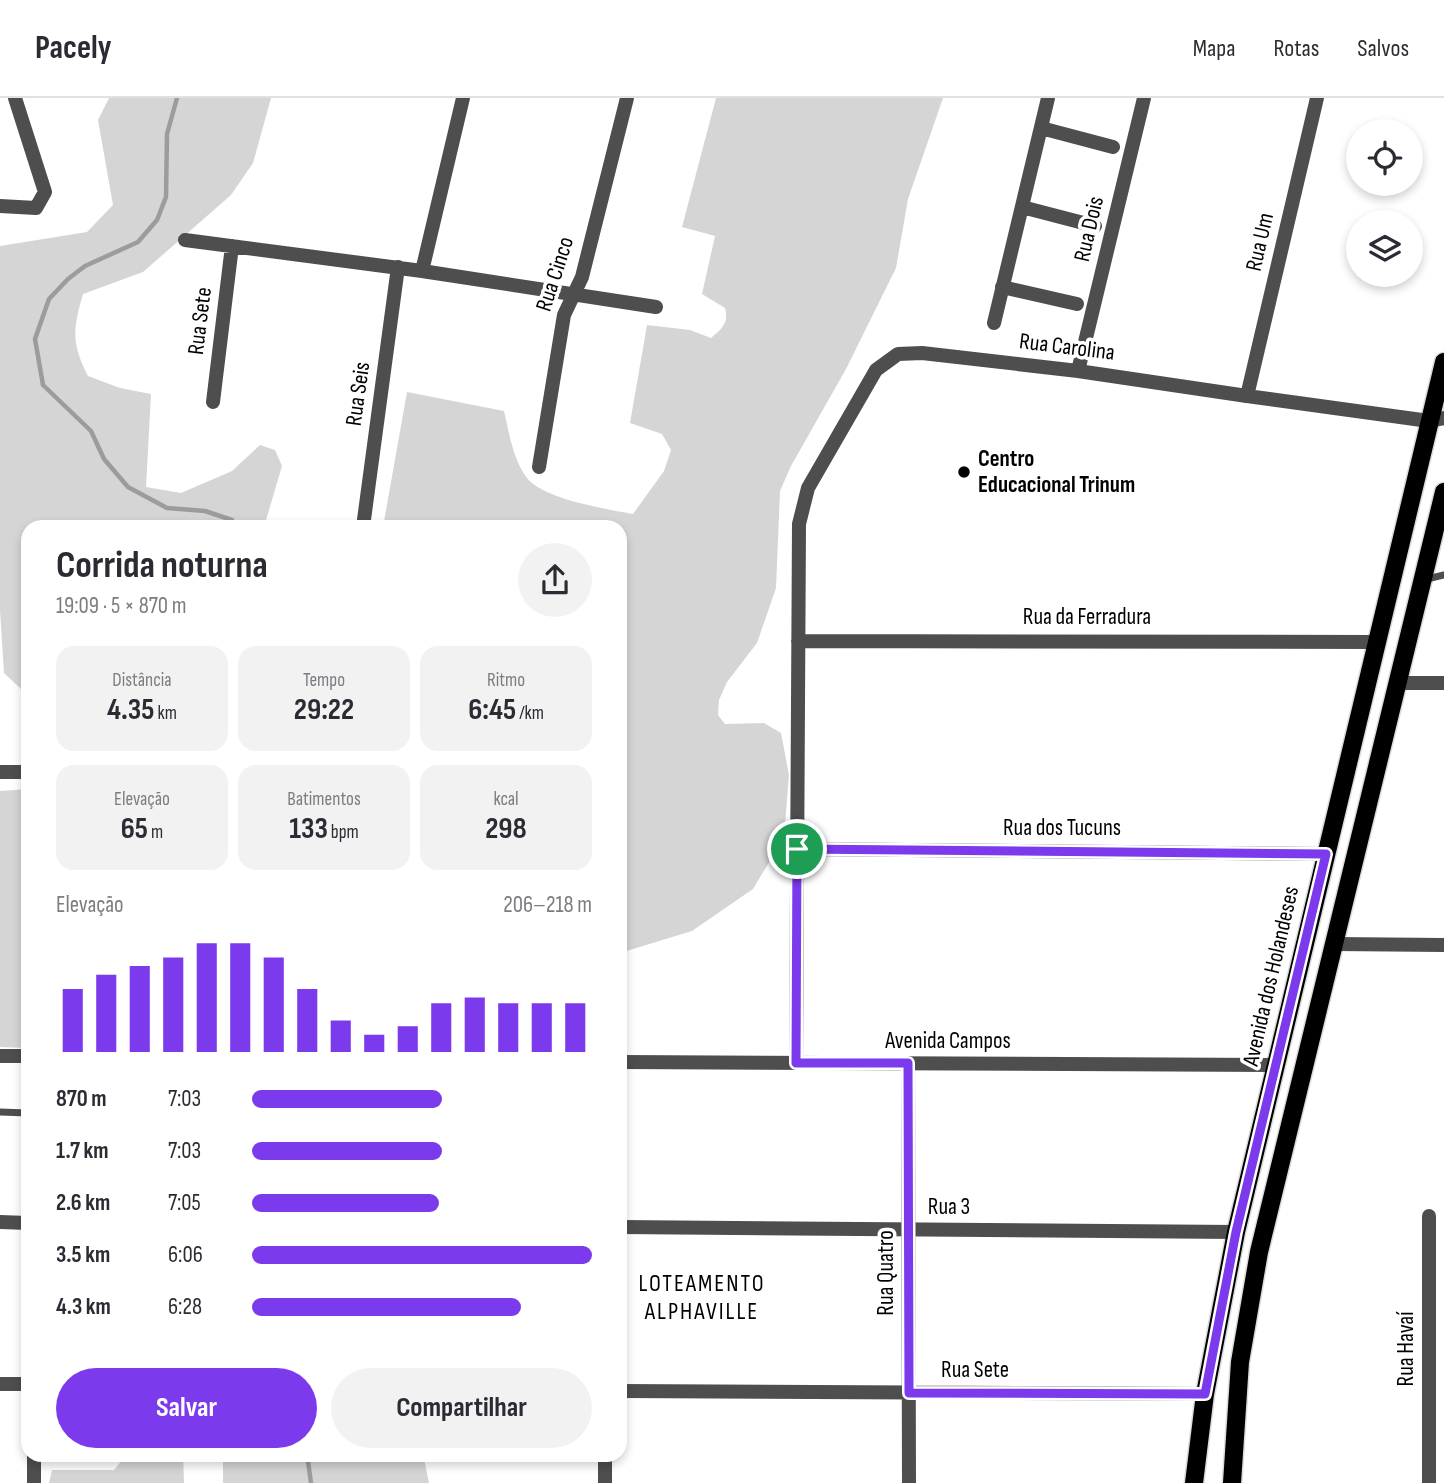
<!DOCTYPE html>
<html lang="pt">
<meta charset="utf-8">
<style>
body{margin:0;font-family:"Sofia Sans Condensed",sans-serif;background:#f2f2f3;color:#2b2b33;height:100vh;display:flex;flex-direction:column;font-size:26px;white-space:nowrap}
*{box-sizing:border-box;margin:0}
p{font-size:23px;color:#7c7c81}
.icon{flex:none;width:38px;height:38px;fill:none;stroke:currentColor;stroke-width:2;stroke-linecap:round;stroke-linejoin:round}
.map{position:relative;flex:1;overflow:hidden}
.sheet{position:absolute;left:21px;top:422px;width:606px;height:942px;display:flex;flex-direction:column;background:#fff;border-radius:21px;box-shadow:0 4px 10px #0003}
.sheet>*{flex:none}
.tools{position:absolute;left:1346px;top:21px;display:grid;gap:14px}
.tools a{display:grid;place-items:center;width:77px;height:77px;border-radius:50%;background:#fff;box-shadow:0 4px 10px #0003;font-size:35px}
.pin{position:absolute;display:grid;place-items:center;width:60px;height:60px;color:#fff;margin:-30px;border:4px solid #fff;border-radius:50%;box-shadow:0 2px 7px #0007}
.round{display:grid;place-items:center;flex:none;width:74px;height:74px;border-radius:37px;background:#f2f2f3}
.summary{display:flex;align-items:center;justify-content:space-between;height:119px;padding:0 35px}
h1{font-size:38px;font-weight:700;line-height:52px}
.figures{display:grid;grid-template-columns:repeat(3,1fr);gap:10px;height:119px;padding:7px 35px}
.figures div{display:grid;align-content:center;border-radius:18px;background:#f2f2f3;text-align:center}
.figures b{font-size:30px;font-weight:700}
.figures small{font-size:19px;font-weight:400}
.figures p{font-size:19px}
.chart{height:196px;padding:14px 35px}
.chart p{display:flex;justify-content:space-between}
.chart svg{width:100%;height:126px;margin-top:7px;stroke:#7c3aed;stroke-width:6}
.primary-button{display:flex;gap:14px;margin-top:auto;padding:14px 35px}
.primary-button a{flex:1;height:80px;border-radius:42px;background:#7c3aed;color:#fff;font-size:28px;font-weight:700;line-height:80px;text-align:center}
.primary-button a+a{background:#f2f2f3;color:#2b2b33}
ul{padding:0 35px;list-style:none;font-size:23px}
li{display:grid;grid-template-columns:112px 84px 1fr;align-items:center;height:52px}
li i{height:18px;border-radius:9px;background:#7c3aed}
header{display:flex;align-items:center;gap:42px;box-sizing:border-box;height:98px;padding:0 35px;background:#fff;border-bottom:2px solid #e1e1e2}
header strong{font-size:33px}
nav{display:flex;gap:38px;margin-inline-start:auto;font-size:24px}
.map>svg:first-child{display:block}
</style>
<header>
<strong>Pacely</strong>
<nav><a>Mapa</a><a>Rotas</a><a>Salvos</a></nav>
</header>
<div class="map">
<svg width="1444" height="1385" viewBox="0 0 1444 1385">
<rect width="100%" height="100%" fill="#fff"/>
<path fill="#d5d5d5" d="M109 0H271L253 65 231 97 143 174 83 196C73 231 71 245 88 278L120 290 151 296 146 389 181 395 232 373 260 347 275 352 282 368 264 429H28V594L22 592 4 575 0 512V148L87 134 113 107 98 22Z
M716 0H943L908 101 896 170 846 271 791 368 780 393 776 490 757 545 727 584 719 602 718 617 725 626 764 625 781 635 789 677 784 739 753 791 692 833 620 855V429H383L407 294 504 313C509 334 513 362 527 380 543 401 606 411 633 416L664 373 671 352 662 336 630 325 647 227 690 232 711 240C722 231 729 225 725 210L702 196 715 138 682 129Z
M28 691V950L0 949V693Z
M127 1356H183L184 1385H49L52 1372H114Z
M223 1356H423L429 1385H223Z"/>
<g fill="none" stroke-linecap="round" stroke-linejoin="round">
<path stroke="#9c9c9c" stroke-width="4.5" d="M177 0 167 36 166 99 157 122 138 144 85 168 68 181 49 201 35 241 43 287 91 333 104 361 128 389 167 410 205 413 232 422 234 429
M307 1356 311 1385"/>
<defs>
<path id="primary" d="M1194 1385 1205 1296 1236 1134 1444 264
M1232 1385 1240 1264 1259 1154 1444 394"/>
</defs>
<use href="#primary" stroke="#dbdbdb" stroke-width="21"/>
<path stroke="#4e4e4e" stroke-width="7" d="M1423 482 1444 477
M0 1014 28 1015"/>
<path stroke="#4e4e4e" stroke-width="14" d="M1041 30 1113 49
M0 108 36 110 45 94 15 0
M1022 109 1095 128
M185 142 422 173 656 209
M422 173 463 0
M1002 189 1077 206
M994 225 1048 0
M1078 273 1144 0
M213 304 232 148
M539 369 564 217 582 179 627 0
M363 429 398 169
M798 543 1376 544
M1397 585H1444
M0 674H28
M797 751 1326 756
M1334 846 1444 847
M796 965 799 426 808 390 876 272 898 256 922 255 1078 273 1247 298
M908 965 909 1385
M1429 1118V1385
M0 1124 28 1125
M620 1129 1236 1134
M0 1286H28
M620 1293 1205 1296
M34 1356V1385
M605 1356V1385"/>
<path stroke="#4e4e4e" stroke-width="14" d="M1317 0 1247 298 1429 323 1444 320
M0 958H28
M620 964 1276 967"/>
<use href="#primary" stroke="#000" stroke-width="18"/>
</g>
<g fill="none" stroke-linecap="round" stroke-linejoin="round">
<defs>
<path id="route" d="M797 751 1326 756 1236 1134 1205 1296 909 1295 908 965H796Z"/>
</defs>
<use href="#route" stroke="#fff" stroke-width="14"/>
<use href="#route" stroke="#7c3aed" stroke-width="9"/>
</g>
<circle fill="#000" stroke="#fff" stroke-width="2.5" cx="964" cy="374" r="7"/>
<g text-anchor="middle" dominant-baseline="central" stroke-width="7" stroke-linejoin="round" paint-order="stroke">
<g font-size="23" fill="#000" stroke="#fff">
<text transform="translate(1089 131) rotate(-77)">Rua Dois</text>
<text transform="translate(1260 144) rotate(-77)">Rua Um</text>
<text transform="translate(555 176) rotate(-72)">Rua Cinco</text>
<text transform="translate(200 223) rotate(-83)">Rua Sete</text>
<text transform="translate(1067 249) rotate(7)">Rua Carolina</text>
<text transform="translate(358 296) rotate(-82)">Rua Seis</text>
<text x="1087" y="519">Rua da Ferradura</text>
<text x="1062" y="730">Rua dos Tucuns</text>
<text transform="translate(1271 878) rotate(-77)">Avenida dos Holandeses</text>
<text x="948" y="943">Avenida Campos</text>
<text x="949" y="1109">Rua 3</text>
<text transform="translate(886 1175) rotate(-90)">Rua Quatro</text>
<text transform="translate(1406 1251) rotate(-90)">Rua Havaí</text>
<text x="975" y="1272">Rua Sete</text>
</g>
<g font-size="23" font-weight="bold" fill="#000" stroke="#fff" text-anchor="start">
<text x="978" y="361">Centro<tspan x="978" dy="26">Educacional Trinum</tspan></text>
</g>
<g font-size="24" letter-spacing="2" fill="#000" stroke="#fff">
<text x="702" y="1185">LOTEAMENTO<tspan x="702" dy="28">ALPHAVILLE</tspan></text>
</g>
</g>
</svg>
<div class="tools">
<a><svg class="icon" aria-label="locate" viewBox="0 0 24 24"><circle cx="12" cy="12" r="6"/><path d="M12 2v4M12 18v4M2 12h4M18 12h4"/></svg></a>
<a><svg class="icon" aria-label="layers" viewBox="0 0 24 24"><path d="M12 4l9 5-9 5-9-5zM3 14l9 5 9-5"/></svg></a>
</div>
<div class="pin" style="left:797px;top:751px;background:#1e9e55"><svg class="icon" aria-label="arrive" viewBox="0 0 24 24"><path d="M6 21V4h12l-3 4 3 4H6"/></svg></div>
<section class="sheet">
<div class="summary"><div><h1>Corrida noturna</h1><p>19:09 · 5 × 870 m</p></div><a class="round"><svg class="icon" aria-label="share" viewBox="0 0 24 24"><path d="M12 15V3M7 8l5-5 5 5M5 13v7h14v-7"/></svg></a></div>
<div class="figures">
<div><p>Distância</p><b>4.35<small> km</small></b></div>
<div><p>Tempo</p><b>29:22</b></div>
<div><p>Ritmo</p><b>6:45<small> /km</small></b></div>
</div>
<div class="figures">
<div><p>Elevação</p><b>65<small> m</small></b></div>
<div><p>Batimentos</p><b>133<small> bpm</small></b></div>
<div><p>kcal</p><b>298</b></div>
</div>
<div class="chart"><p><span>Elevação</span>206–218 m</p>
<svg viewBox="0 0 160 44" preserveAspectRatio="none"><path d="M5 44V22M15 44V17M25 44V14M35 44V11M45 44V6M55 44V6M65 44V11M75 44V22M85 44V33M95 44V38M105 44V35M115 44V27M125 44V25M135 44V27M145 44V27M155 44V27"/></svg>
</div>
<ul>
<li><b>870 m</b>7:03<i style="width:56%"></i></li>
<li><b>1.7 km</b>7:03<i style="width:56%"></i></li>
<li><b>2.6 km</b>7:05<i style="width:55%"></i></li>
<li><b>3.5 km</b>6:06<i style="width:100%"></i></li>
<li><b>4.3 km</b>6:28<i style="width:79%"></i></li>
</ul>
<div class="primary-button"><a>Salvar</a><a>Compartilhar</a></div>
</section>
</div>
